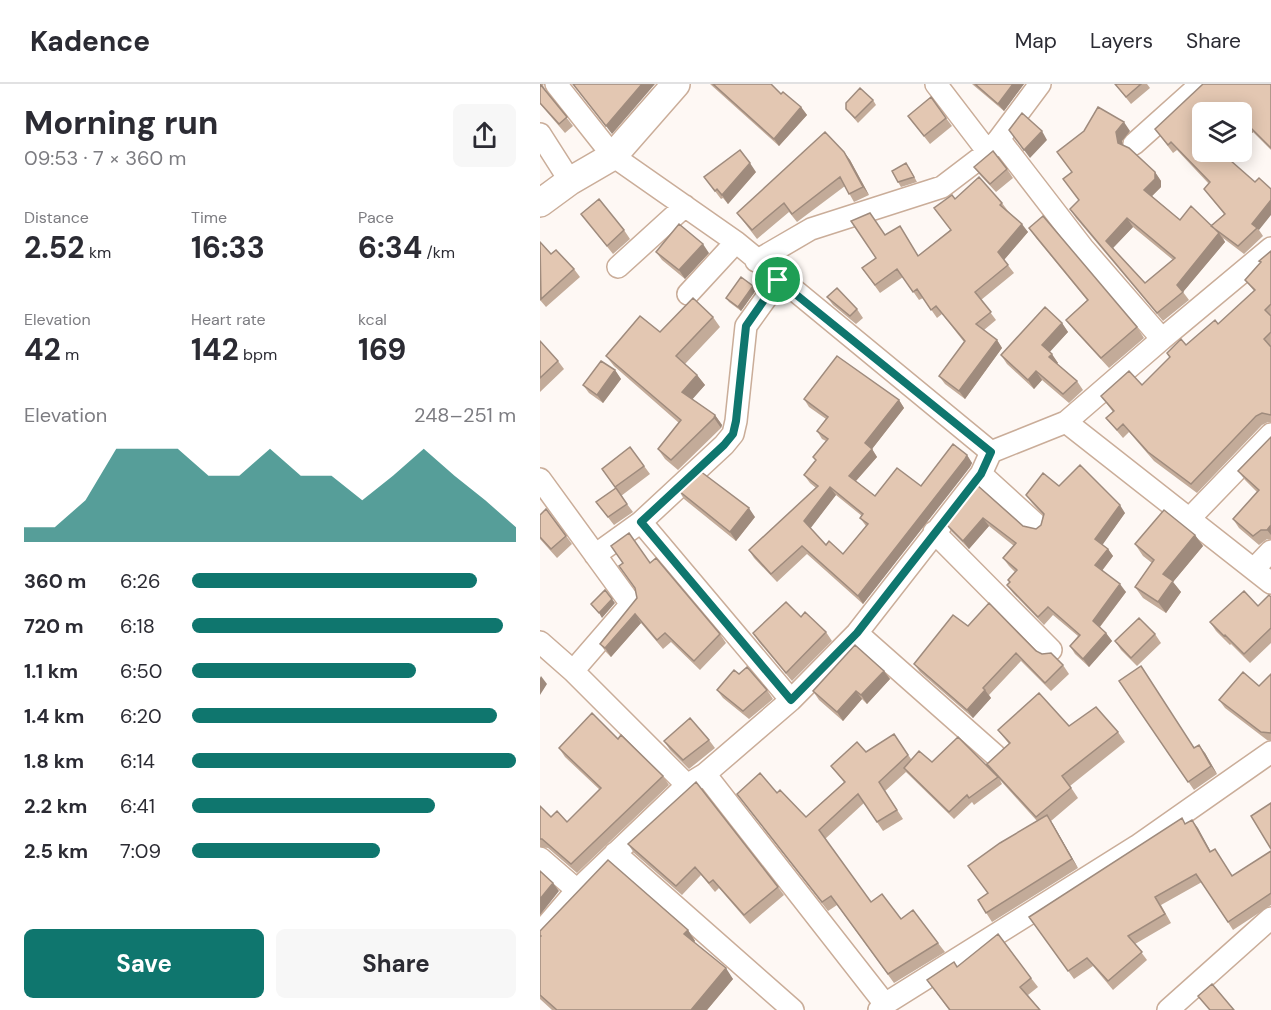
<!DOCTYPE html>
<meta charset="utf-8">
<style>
body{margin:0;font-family:"DM Sans",sans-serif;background:#f7f7f7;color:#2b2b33;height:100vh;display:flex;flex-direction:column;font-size:22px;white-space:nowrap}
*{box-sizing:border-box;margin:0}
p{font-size:20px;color:#7c7c81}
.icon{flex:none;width:33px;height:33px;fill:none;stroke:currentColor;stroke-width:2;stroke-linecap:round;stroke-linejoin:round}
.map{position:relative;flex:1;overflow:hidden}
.sheet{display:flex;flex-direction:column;background:#fff;width:540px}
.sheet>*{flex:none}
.fabs{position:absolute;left:652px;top:18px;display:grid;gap:12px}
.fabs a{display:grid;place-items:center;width:60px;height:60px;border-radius:9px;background:#fff;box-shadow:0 3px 15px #0003;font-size:30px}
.pin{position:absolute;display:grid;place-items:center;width:51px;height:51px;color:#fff;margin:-26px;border:3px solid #fff;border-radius:50%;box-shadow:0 2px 6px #0007}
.round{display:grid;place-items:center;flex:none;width:63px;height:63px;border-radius:9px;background:#f7f7f7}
.headline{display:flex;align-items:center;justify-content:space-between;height:102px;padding:0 24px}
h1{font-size:33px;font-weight:700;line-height:45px}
.stats{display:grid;grid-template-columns:repeat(3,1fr);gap:9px;height:102px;padding:6px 24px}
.stats div{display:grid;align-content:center}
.stats b{font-size:30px;font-weight:700}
.stats small{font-size:16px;font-weight:400}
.stats p{font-size:16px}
.chart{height:168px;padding:12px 24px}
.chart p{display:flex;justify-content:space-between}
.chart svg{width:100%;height:108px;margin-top:6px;fill:#0f766e;opacity:.7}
.action{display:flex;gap:12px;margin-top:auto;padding:12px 24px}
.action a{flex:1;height:69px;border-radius:9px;background:#0f766e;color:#fff;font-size:24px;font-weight:700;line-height:69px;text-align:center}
.action a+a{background:#f7f7f7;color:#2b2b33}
ul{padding:0 24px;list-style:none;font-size:20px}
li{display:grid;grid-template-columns:96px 72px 1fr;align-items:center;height:45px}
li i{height:15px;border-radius:8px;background:#0f766e}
header{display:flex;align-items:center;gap:36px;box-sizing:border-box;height:84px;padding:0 30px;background:#fff;border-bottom:2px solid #e1e1e2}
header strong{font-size:28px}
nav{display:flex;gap:33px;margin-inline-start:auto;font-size:21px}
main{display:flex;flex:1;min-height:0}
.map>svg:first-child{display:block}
</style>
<header>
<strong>Kadence</strong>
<nav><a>Map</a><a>Layers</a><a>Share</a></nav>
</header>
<main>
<section class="sheet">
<div class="headline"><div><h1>Morning run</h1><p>09:53 · 7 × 360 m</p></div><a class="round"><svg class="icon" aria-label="share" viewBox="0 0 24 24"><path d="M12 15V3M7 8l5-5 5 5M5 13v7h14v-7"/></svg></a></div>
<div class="stats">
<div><p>Distance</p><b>2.52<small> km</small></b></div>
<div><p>Time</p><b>16:33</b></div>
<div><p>Pace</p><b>6:34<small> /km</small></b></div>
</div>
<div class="stats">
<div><p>Elevation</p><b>42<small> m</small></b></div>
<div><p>Heart rate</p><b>142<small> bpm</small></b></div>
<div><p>kcal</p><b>169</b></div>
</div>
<div class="chart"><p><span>Elevation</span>248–251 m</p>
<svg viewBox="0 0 160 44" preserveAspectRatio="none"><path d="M0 44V38L10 38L20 27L30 6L40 6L50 6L60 17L70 17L80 6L90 17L100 17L110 27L120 17L130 6L140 17L150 27L160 38V44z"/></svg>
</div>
<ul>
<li><b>360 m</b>6:26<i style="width:88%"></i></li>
<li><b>720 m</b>6:18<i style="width:96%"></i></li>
<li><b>1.1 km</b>6:50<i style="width:69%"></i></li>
<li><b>1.4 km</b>6:20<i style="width:94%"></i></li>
<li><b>1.8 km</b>6:14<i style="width:100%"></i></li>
<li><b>2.2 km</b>6:41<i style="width:75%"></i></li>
<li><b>2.5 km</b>7:09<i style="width:58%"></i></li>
</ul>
<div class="action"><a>Save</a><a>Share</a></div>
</section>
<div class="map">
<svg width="731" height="926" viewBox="0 0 731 926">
<rect width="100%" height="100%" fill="#fef8f4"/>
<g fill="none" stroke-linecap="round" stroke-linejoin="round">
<defs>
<path id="minor" d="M16 0 73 72 196 158 451 368 526 338 731 499
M0 50 30 97
M459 55 500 0
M594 60 661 0
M448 68 459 55 543 164 622 255 526 338
M216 177 271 145 402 103 448 68 396 0
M78 183 145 122
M239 196 206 242 196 337 193 350 184 361 101 438 251 616
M148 210 196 158
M622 255 731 164
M441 390 497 441
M0 395 91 520 33 587
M651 433 731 350
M394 448 511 566
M55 471 101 438
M714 485 731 467
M317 549 455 671
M0 558 33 587 147 701 37 806 0 849
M165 690 345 920
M147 701 165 690 251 616 317 549 441 390 451 368
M75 769 253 926
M0 774 37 806
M339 926 345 920 597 762 731 668
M628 926 731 834"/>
<path id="major" d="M0 119 30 97 73 72 136 0"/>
</defs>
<use href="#minor" stroke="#caad99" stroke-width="24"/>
<use href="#major" stroke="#caad99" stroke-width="30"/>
<use href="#minor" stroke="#fff" stroke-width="21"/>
<use href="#major" stroke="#fff" stroke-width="27"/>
</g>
<path fill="#c3ab99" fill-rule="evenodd" d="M0 0H4L3 1 5 6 33 42 25 49 0 20Z
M170 0H231L241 10 261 23 267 31 239 62Z
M432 0H484L464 27Z
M575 0H607L610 4 591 20Z
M731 0V66L713 48 689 75 719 146 723 152 704 170 683 154 685 158 643 208 649 216 623 237 536 134 530 125 539 116 523 95 590 47 582 57 583 61 615 88 621 97V103L612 112 640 136 671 142 684 130 664 105 669 100 637 66 633 69 615 45ZM593 143 633 176 605 199 573 164Z
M333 16 336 21 318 39 306 25Z
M368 32 406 34 412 42 390 60Z
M304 68 310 76 329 111 314 118 305 102 257 138 249 128 217 155 197 129Z
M369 83 377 98 361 103 358 98Z
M434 83 467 85 473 94 456 108 440 91Z
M216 88 188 120 183 114 181 115 164 93Z
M415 115 462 119 468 127 488 148 464 176 474 189 441 216 456 236 444 246 457 256 462 264 425 315 405 300 399 292 424 258 402 230 397 234 383 214 379 216 363 193 340 209 322 184 336 174 345 151 365 150 378 172 410 146Z
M41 130 84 146 90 155 73 170Z
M489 144 597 243 604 254 569 284 534 246 526 236 547 216 496 154Z
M0 158 11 170 34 185 40 193 6 223 0 216Z
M731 167V338H728L722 341 657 409 614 377 589 348 583 354 566 334 573 328 561 312 602 301 630 273 627 269 646 261 678 240 714 207 705 196 720 179 719 177Z
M116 168 169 169 145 195 122 176Z
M213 202 216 206 201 227 189 218 186 214Z
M287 213 317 225 323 234 316 240 293 221Z
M173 233 180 243 145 280 157 291 165 301 152 315 175 331 182 341 181 344 138 386 125 375 118 365 139 339 74 282 66 272 120 248Z
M522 239 528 248 509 268 518 279 517 280 537 297 543 306 529 319 502 296 494 305 467 280 461 271Z
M0 257 18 277 24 285 0 308Z
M75 286 81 295 63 319 49 309 43 301Z
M264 315 359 316 364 324 332 365 337 373 316 397 335 412 381 402 427 371 432 379 430 383 323 520 267 470 237 498 214 474 209 466 276 404 270 399 264 391 276 377 273 373 286 357 282 355 277 347 286 335 269 323ZM296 411 322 432 320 434 326 442 303 470 286 461 270 444Z
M731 353V455H727L719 461 699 444 693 435 717 408 705 396 698 387Z
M90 363 110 390 81 412 93 428 74 441 56 418 76 404 62 385Z
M437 401 483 442 496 445 501 441 503 431 492 419 486 411 519 402 585 429 562 460 568 465 573 472 562 487 586 508 560 543 566 549 572 557 549 583 535 570 530 562 538 552 513 531 504 541 473 509 467 501 470 499 468 496 475 488 469 482 463 474 474 462 449 442 429 465 412 448 406 440Z
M139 407 215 433 196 457 144 415Z
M6 425 32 460 17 474 0 455V431Z
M655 451 663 462 633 498 641 508 626 529 603 514 595 503 612 479 603 472 595 460Z
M110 479 180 550 186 559 160 586 131 558 123 565 101 539 71 573 66 568 60 560 97 514Z
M731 513V559L710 579 691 560 690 561 676 547 670 538 718 522Z
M428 542 496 567 523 581 529 590 511 607 481 577 449 611 451 614 433 634 380 588 374 580Z
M286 548 292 557 252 597 219 558 213 549Z
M615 550 621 559 597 582 581 566 575 557Z
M344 587 350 595 327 620 322 615 303 637 279 616 273 607Z
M199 590 227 606 233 615 209 635 183 614 177 606Z
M731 590V657L727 656 685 624 679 616 719 602Z
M579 597 654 664 665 669 677 690 654 706Z
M529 642 578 648 585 658 530 702 538 714 511 737 538 784 452 838 438 816 448 809 497 737 460 696 462 700 434 721 432 718 414 735 366 688 345 707 363 735 343 747 324 719 285 755 331 818 361 835 398 859 405 868 354 899 297 821 288 827 197 710 237 709 266 733 304 698 291 682 326 668 354 650 371 675 453 688 447 680 469 660 458 646Z
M78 655 123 692 129 701 37 789 8 764 0 763V722L11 733 27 738 60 706 25 673 19 664Z
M169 656 175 664 149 685 130 666 124 657Z
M652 736 671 768 675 765 692 792 731 767V821L693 846 662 798 621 821 631 839 595 860 607 876 573 906 553 882 534 895 489 833Z
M88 760 238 803 244 811 210 840 179 804 175 808 161 791 142 811 94 769Z
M148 846 155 857 154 858 193 895 167 926H12L0 915V847Z
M417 883 491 894 498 903 488 911 500 926H409L387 896Z"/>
<path fill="#9f8b7d" d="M102 0H115L72 50 66 42Z
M473 0H484L464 27 458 20Z
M261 23 267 31 239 62 234 55Z
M584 38 590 47 582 57 584 68 578 59 576 48Z
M707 40 713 48 702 60V46Z
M502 47 507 56 490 74 484 66Z
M304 68 310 76 329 111 323 103Z
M683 68H696L688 77 682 69Z
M210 79 216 88 188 120 182 111Z
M615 88 621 97V103L610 114 604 106Z
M731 116V131L719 146 712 140Z
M587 134 593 143 572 165 566 157Z
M482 140 488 148 463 177 458 168Z
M679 149 685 158 643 208 637 201Z
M163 160 169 169 145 195 139 186Z
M213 202 216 206 201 227 198 223Z
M522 239 528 248 508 270 502 261Z
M457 256 462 264 425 315 419 307Z
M512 270 518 279 515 281 509 273Z
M75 286 81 295 63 319 57 311Z
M496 287 502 296 494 305 488 296Z
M157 291 165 301 150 318 142 308Z
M359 316 364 324 332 365 337 373 314 399 309 392 325 359Z
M175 331 182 341 181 344 174 334Z
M427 371 432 379 430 383 323 520 318 512Z
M290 403 296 411 270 445 264 437Z
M580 421 585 429 561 463 555 455Z
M209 424 215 433 196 457 190 448Z
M443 434 449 442 429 465 423 457Z
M731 441V451L727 446Z
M655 451 663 462 633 498 641 508 626 529 618 518 623 490Z
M568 465 573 472 560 489 555 481Z
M580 500 586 508 558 545 553 537Z
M72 515 75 519 62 534 59 529Z
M95 530 101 539 71 573 65 564Z
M566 549 572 557 549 583 543 575Z
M344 587 350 595 327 620 321 611Z
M1 592 7 600 0 611V594Z
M445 606 451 614 433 634 427 626Z
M316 607 322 615 303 637 297 628Z
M659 661 665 669 677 690 671 682Z
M507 731 513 740 538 784 532 775Z
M652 736 658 744 676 777 670 768Z
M13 799 19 807 0 831V815Z
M148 846 155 857 152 861 144 850Z
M186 884 193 895 167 926H151Z"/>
<path fill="#e3c7b2" stroke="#9f8b7d" stroke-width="1.5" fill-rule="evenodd" d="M0 0 27 33 19 40 0 19Z
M33 0H102L66 42Z
M173 0H231L241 10 243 8 261 23 234 55Z
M435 0H473L458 20Z
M575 0H601L586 13Z
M663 0H731V64L707 40 702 46V28H663V68H683L682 69 715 98 719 94 731 105V116L712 140 717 144 698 162 671 142 685 130 664 105 670 98 631 58 628 61 615 45Z
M320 4 333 16 315 34 306 25V19Z
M391 13 406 34 384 52 368 32Z
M558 23 584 38 576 48 578 59 589 64 615 88V95L604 106 640 136 651 122 679 149 637 201 643 208 617 229 530 125 539 116 523 95 532 88 517 68 544 47ZM587 134 635 174 605 199 566 157Z
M482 29 502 47 484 66 469 46Z
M285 48 304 68 323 103 309 110 300 93 252 130 244 119 212 146 197 129Z
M200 66 210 79 182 111 177 105 175 107 164 93Z
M453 67 467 85 450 100 434 83Z
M366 79 374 93 358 98 352 87Z
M439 93 462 119 460 121 482 140 458 168 468 181 435 208 451 228 436 240 457 256 419 307 399 292 425 257 396 222 391 226 377 205 373 208 357 185 335 201 322 184 336 174 311 137 330 129 345 151 360 142 378 172 411 146 394 124 412 111 415 115Z
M59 115 84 146 67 162 41 130Z
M503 132 597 243 561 274 526 236 548 216 489 144Z
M139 140 163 160 139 186 116 168Z
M0 158 11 170 16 166 34 185 1 215Z
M731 167V220L725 226 731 232V248L724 255 731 263V331L722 329 716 332 651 400 608 368 583 340 577 346 566 334 574 327 561 312 589 287 602 301 630 273 627 269 641 255 646 261 675 236 678 240 715 206 705 196 721 178 719 177Z
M201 193 213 202 198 223 186 214Z
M297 204 317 225 310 232 287 213Z
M153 214 173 233 136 272 157 291 142 308 175 331 174 334 131 376 118 365 141 336 66 272 100 232 120 248Z
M505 223 522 239 502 261 512 270 509 273 537 297 523 310 496 287 488 296 461 271Z
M0 257 18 277 0 294Z
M297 272 359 316 325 359 332 365 309 392 335 412 357 384 381 402 413 360 427 371 425 375 318 512 262 462 231 490 209 466 278 402 264 391 276 376 273 373 288 355 277 347 288 333 264 315ZM290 403 323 430 320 434 328 440 303 470 289 457 286 461 264 437Z
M61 277 75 286 57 311 43 301Z
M731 353V441L727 446H721L713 452 693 435 719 406 698 387Z
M90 363 104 382 75 403 62 385Z
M540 381 580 421 555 455 568 465 555 481 580 500 553 537 566 549 543 575 530 562 540 551 508 523 498 533 467 501 470 498 468 496 477 486 463 474 476 459 443 434 423 457 406 440 437 401 483 442 496 445 501 441 504 430 486 411 503 389 519 402Z
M160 387 209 424 190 448 139 407Z
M76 404 87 420 68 433 56 418Z
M6 425 26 452 11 465 0 453V431Z
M624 426 655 451 623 490 633 497 618 518 595 503 614 476 595 460Z
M89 449 110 479 116 474 180 550 154 577 125 549 117 556 95 530 65 564 60 560 97 514 95 504 79 482 83 479 71 462Z
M65 506 72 515 59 529 51 520Z
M704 507 718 522 729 511 731 513V544L704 570 685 551 684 552 670 538Z
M246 518 261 533 265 528 286 548 246 589 213 549Z
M449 519 496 567 502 570 511 569 523 581 505 599 476 569 443 604 445 606 427 626 374 580 413 531 428 542Z
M599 534 615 550 591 574 575 557Z
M315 561 344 587 321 611 316 607 297 628 273 607Z
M601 582 654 664 659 661 671 682 648 698 579 597Z
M207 583 227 606 203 627 177 606 194 586 199 590Z
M703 588 719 602 731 590V649L721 648 679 616Z
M499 609 529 642 556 623 578 648 522 692 531 704 496 733 447 680 470 659 458 646Z
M52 629 78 655 81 651 123 692 31 780 2 755H0V722L11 733 17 727 27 738 61 704 19 664Z
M150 634 169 656 143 676 124 657Z
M354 650 368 671 339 698 357 726 337 738 318 710 279 746 331 818 342 810 361 835 373 826 398 859 348 890 291 812 282 818 197 710 220 689 237 709 240 706 266 733 305 698 291 682 317 658 326 668Z
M418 653 458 693 429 714 427 711 409 728 364 684 379 667 392 678Z
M156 698 238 803 204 831 173 796 169 799 155 783 136 802 88 760Z
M731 719V765L711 732Z
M507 731 532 775 446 829 438 816 448 809 428 782 460 759Z
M642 734 645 740 652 736 670 768 675 765 692 792 731 767V809L688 838 656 790 615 813 625 830 588 852 602 868 568 897 547 874 528 887 489 833Z
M68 776 148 846 144 850 186 884 151 926H17L0 911V853L1 852 0 851V847Z
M0 787 13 799 0 815Z
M458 850 491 894 480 903 500 926H410L387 896 414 878 417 883Z
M672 900 694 926H670L658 912Z"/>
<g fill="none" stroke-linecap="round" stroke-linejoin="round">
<defs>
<path id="route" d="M238 196 451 368 441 390 317 549 251 616 101 438 184 361 193 350 196 337 206 242Z"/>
</defs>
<use href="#route" stroke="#fff" stroke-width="12"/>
<use href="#route" stroke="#0f766e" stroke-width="8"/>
</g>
</svg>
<div class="fabs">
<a><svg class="icon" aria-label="layers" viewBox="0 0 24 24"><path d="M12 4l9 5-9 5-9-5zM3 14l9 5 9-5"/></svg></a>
</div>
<div class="pin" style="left:238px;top:196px;background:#1e9e55"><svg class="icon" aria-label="arrive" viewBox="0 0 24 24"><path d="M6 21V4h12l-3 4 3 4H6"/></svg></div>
</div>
</main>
